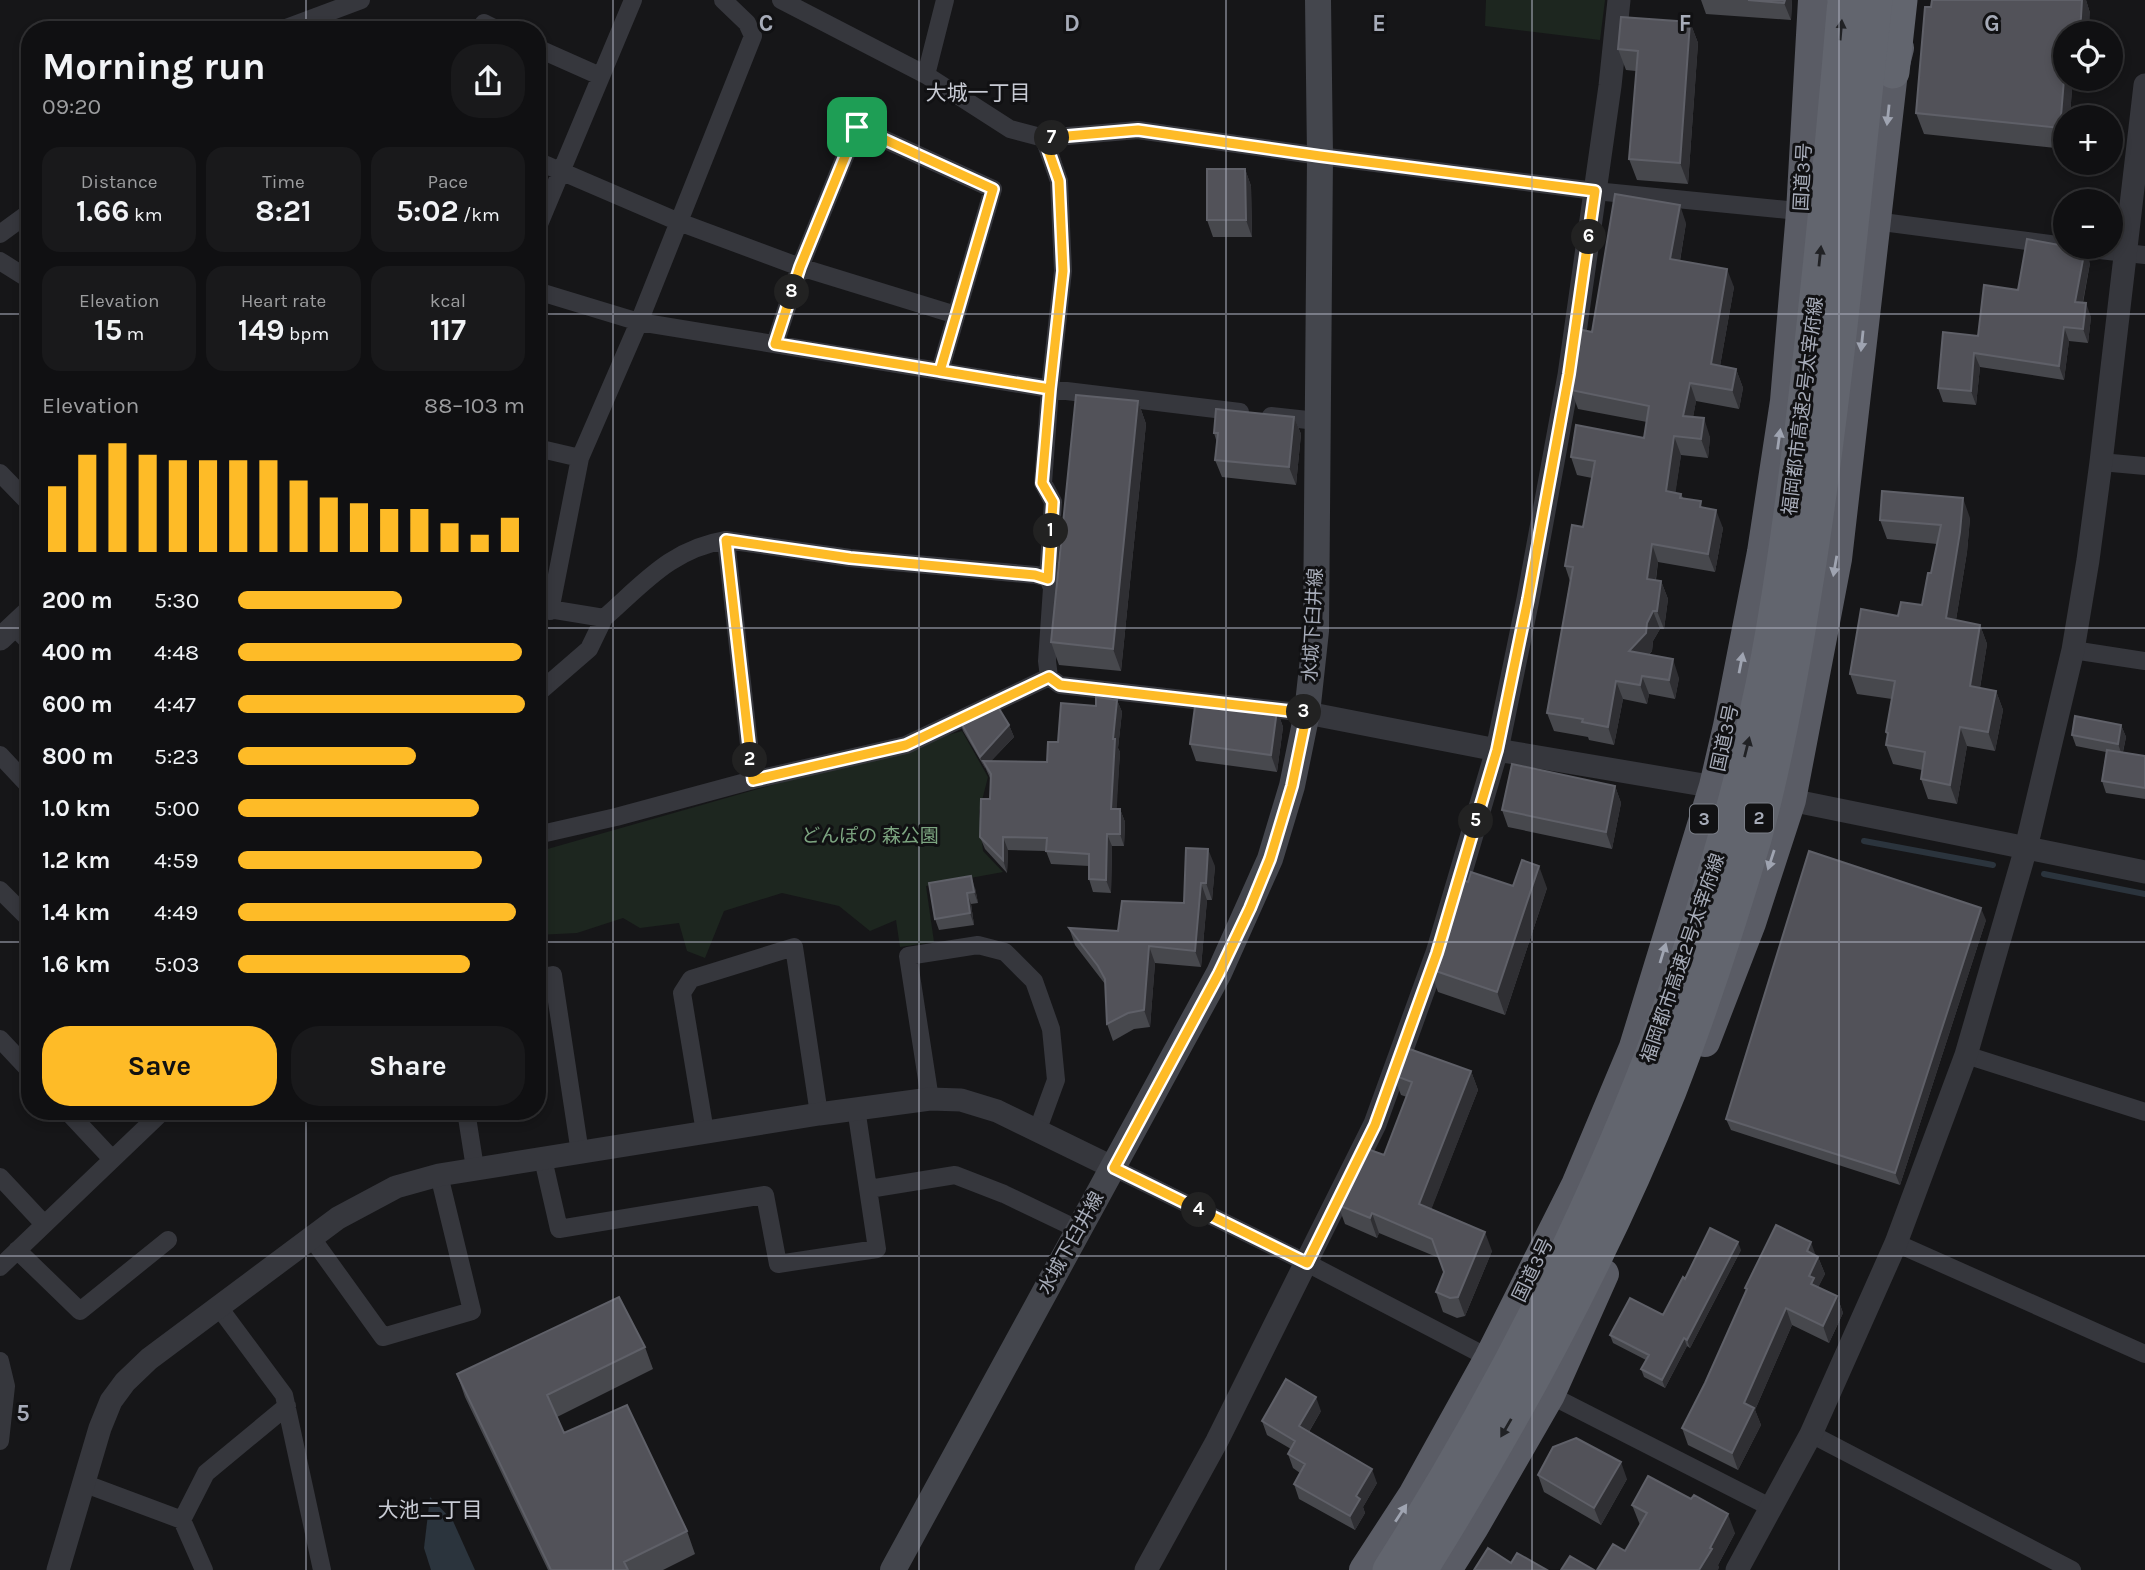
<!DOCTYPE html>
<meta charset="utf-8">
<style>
body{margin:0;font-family:Karla,"Noto Sans JP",sans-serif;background:#19191b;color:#f1f3f6;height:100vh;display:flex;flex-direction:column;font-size:26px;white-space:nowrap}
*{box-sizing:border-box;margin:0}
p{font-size:23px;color:#9c9d9f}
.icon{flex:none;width:38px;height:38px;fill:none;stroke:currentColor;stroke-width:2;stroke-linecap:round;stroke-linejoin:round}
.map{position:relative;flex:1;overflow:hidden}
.drawer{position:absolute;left:21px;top:21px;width:525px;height:1099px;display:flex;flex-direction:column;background:#101012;border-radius:28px;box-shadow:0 4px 10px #0003,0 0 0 2px #303032}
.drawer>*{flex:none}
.tools{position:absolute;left:2053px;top:21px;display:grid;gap:14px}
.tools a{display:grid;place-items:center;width:70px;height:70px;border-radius:50%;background:#101012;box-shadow:0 4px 10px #0003,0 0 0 2px #303032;font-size:35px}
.pin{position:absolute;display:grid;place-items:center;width:60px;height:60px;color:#fff;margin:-30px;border-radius:14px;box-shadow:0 4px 10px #0006}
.km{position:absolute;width:35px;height:35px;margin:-18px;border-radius:50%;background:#222;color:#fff;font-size:19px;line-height:35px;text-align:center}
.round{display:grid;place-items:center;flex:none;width:74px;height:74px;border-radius:28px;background:#19191b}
.head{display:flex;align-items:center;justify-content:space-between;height:119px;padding:0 21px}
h1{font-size:38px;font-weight:700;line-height:52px}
.metrics{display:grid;grid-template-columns:repeat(3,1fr);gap:10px;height:119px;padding:7px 21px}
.metrics div{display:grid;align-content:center;border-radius:18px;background:#19191b;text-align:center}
.metrics b{font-size:30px;font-weight:700}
.metrics small{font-size:19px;font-weight:400}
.metrics p{font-size:19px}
.chart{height:196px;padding:14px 21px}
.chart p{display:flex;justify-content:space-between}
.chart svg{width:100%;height:126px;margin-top:7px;stroke:#febb27;stroke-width:6}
.cta{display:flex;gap:14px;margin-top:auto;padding:14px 21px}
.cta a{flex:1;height:80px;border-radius:28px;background:#febb27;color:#111;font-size:28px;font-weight:700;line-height:80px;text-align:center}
.cta a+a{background:#19191b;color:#f1f3f6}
ul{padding:0 21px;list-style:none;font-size:23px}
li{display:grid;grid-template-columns:112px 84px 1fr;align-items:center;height:52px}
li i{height:18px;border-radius:9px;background:#febb27}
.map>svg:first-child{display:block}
</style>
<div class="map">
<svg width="2145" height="1570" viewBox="0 0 2145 1570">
<rect width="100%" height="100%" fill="#161618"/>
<path fill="#1d261f" d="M1486 0H1605L1600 40 1485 26Z
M962 731 988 777 979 812 983 851 1003 872 926 886 934 942 900 947 896 920 870 931 839 906 782 893 724 911 705 958 687 951 679 923 640 928 623 918 577 933 537 935V852Z"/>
<path fill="#2b343d" d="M430 1497 453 1521 475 1570H431L424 1548Z"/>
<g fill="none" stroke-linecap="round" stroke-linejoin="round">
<path stroke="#2b343d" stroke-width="6" d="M1864 841 1993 865
M2044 874 2145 894"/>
<path stroke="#36373d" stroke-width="18" d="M781 0 926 75 1010 129 1044 138 1138 130 1320 156 1595 191 1808 212
M281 30 361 0
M479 30 484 23 498 30
M537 48 600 76
M926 75 945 0
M1044 138 1059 181 1063 271 1050 389 1043 483 1053 502 1048 578 1052 588 1047 661 1049 677 1060 685 1307 713
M537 161 679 222 800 267 956 315
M1867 220 2065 246
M537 229 633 0
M0 234 30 212
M2072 247 2145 255
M0 261 30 280
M537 291 639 322 1050 389 1240 412
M775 344 800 267 857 127 993 189 940 371
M1271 416 1317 421
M537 448 580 458
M2101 462 2145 466
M0 473 30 504
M726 540 753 780
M537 607 604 618C644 583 671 549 726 540L850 558 1036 575 1048 578
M550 611 580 458 639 322 753 36 747 23 723 0
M14 626 30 643
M2073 650 2145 661
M537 694 589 649 604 618
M0 755 30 787
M537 835 616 817 753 780 906 745 1049 677
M0 890 30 920
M537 978 553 975 580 1153
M0 1039 30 1071
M1966 1055 2145 1112
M930 1099 908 956 978 945 1005 952 1034 981 1051 1029 1056 1080 1038 1129
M67 1111 112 1159
M466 1111 475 1168
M705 1132 682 993 691 979 794 947 819 1114
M543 1159 559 1229 765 1195 778 1264 877 1249 856 1108
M1114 1168 1307 1263 1489 1358
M0 1177 44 1224
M869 1189 955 1175 1004 1194 1077 1229
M311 1237 383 1337 472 1311 439 1175
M1896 1243 2145 1354
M17 1250 80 1311 168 1240
M0 1267 163 1111
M218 1306 284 1395 322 1570
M0 1361 6 1386 0 1441
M1550 1395 1770 1507
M1811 1434 2072 1570
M83 1483 182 1520
M204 1570 182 1520 206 1473 287 1406"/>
<path stroke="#36373d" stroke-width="23" d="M0 639 30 611
M1307 713 1497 750 1727 789
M1775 797 2145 872
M58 1570 100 1428 111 1401 125 1382 149 1359 338 1218 396 1187 439 1175 819 1114 930 1099 961 1100 997 1111 1114 1168
M1146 1570 1217 1441 1375 1124 1437 953 1497 750 1528 599 1569 375 1610 86 1619 0
M1737 1570 1811 1434 1896 1243 1966 1055 2026 848 2073 650 2088 560 2101 462 2145 85"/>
<path stroke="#44464d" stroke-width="26" d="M893 1570 1219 973 1270 859 1292 786 1307 713 1316 631 1320 156 1318 0"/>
<path stroke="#5a5c65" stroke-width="30" d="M1705 1042 1751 923 1791 800 1837 559 1893 72 1899 48
M1364 1570 1413 1495 1489 1358 1576 1185 1634 1047 1714 786 1728 726 1762 552 1785 401 1801 212 1813 0
M1447 1570 1474 1527 1550 1395 1604 1274"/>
<path stroke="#62656e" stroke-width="33" d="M1893 72 1901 0"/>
<path stroke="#62656e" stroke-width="33" d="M1389 1570C1559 1303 1697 996 1762 685 1779 601 1790 515 1801 430 1818 287 1832 144 1844 0
M1421 1570C1516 1418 1603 1258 1670 1091 1702 1009 1730 923 1755 839 1777 760 1792 675 1805 594 1837 397 1854 198 1876 0"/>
</g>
<path fill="#47484d" d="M1701 0H1792L1791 20 1706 14Z
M1932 0H2086L2090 13 2065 33V79H2085L2084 89 2072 88 2070 117H2065V149L1924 134 1916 113Z
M1690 22 1698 43 1688 184 1637 180 1629 159 1636 71 1626 70 1618 49Z
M1245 169 1251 186 1252 237H1213L1207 220Z
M1686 223 1680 261 1734 287 1720 366 1736 369 1743 388 1739 409 1696 401 1693 417 1710 437 1708 458 1681 455 1675 493 1681 494 1683 498 1703 507 1723 528 1715 572 1658 562 1656 580 1661 581 1668 599 1664 629H1660L1653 641 1652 651 1649 655 1679 678 1675 699 1649 694 1647 704 1623 699 1614 745 1589 740 1588 737 1554 731 1547 713 1570 581 1565 566 1583 527 1592 478 1577 475 1571 457 1644 438 1647 422 1578 409 1571 390 1592 332Z
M2090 263 2083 303 2091 317 2088 343 2069 341 2064 380 1980 367 1976 405 1943 402 1938 388 1978 336 2018 290Z
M1138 401 1146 424 1121 671 1059 665 1051 642Z
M1294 417 1301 434 1296 485 1222 477 1215 460 1217 443 1214 433Z
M1970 518 1967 552 1956 620 1980 625 1987 644 1980 688 1996 691 2003 710 1995 751 1967 746 1957 804 1928 799 1921 779 1922 770 1893 764 1886 745 1888 737 1886 732 1892 699 1857 694 1850 674 1898 616 1922 605 1931 573 1937 544 1887 539 1880 520Z
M1117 700 1122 712 1118 748 1120 752 1116 809H1120L1125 822 1124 846H1112L1111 893 1093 892 1089 879V866L1051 864 1046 851 1008 850 1007 873 985 849 980 837 990 799V778L985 767V768L963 731 959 719 1009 725 1014 737 991 761 1047 762 1058 742 1096 706Z
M1277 710 1283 727 1277 772 1196 761 1190 744Z
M2121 725 2126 737 2123 752 2145 756V799L2106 793 2102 781 2106 752 2076 746 2072 735Z
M1615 786 1621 803 1612 849 1508 827 1502 810Z
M1215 866 1212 900H1207L1201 967 1155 963 1150 1027 1134 1029 1113 1041 1107 1024 1105 984 1075 945 1069 928 1118 931 1184 903Z
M1468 882 1547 888 1505 1015 1438 992 1430 969Z
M929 883 975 888 978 903 971 904 974 925 939 930 935 919Z
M1986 920 1900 1185 1731 1130 1726 1119Z
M1471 1071 1478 1090 1431 1209 1492 1251 1465 1316 1457 1318 1443 1312 1436 1292 1444 1272 1439 1258 1379 1233 1377 1238 1345 1224 1338 1205 1384 1155 1407 1097 1401 1095 1393 1075Z
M1741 1250 1690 1348 1687 1346 1665 1388 1644 1377 1641 1369 1646 1360 1613 1343 1610 1335 1663 1315 1685 1279Z
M1816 1256 1818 1257 1825 1274 1818 1287 1837 1296 1843 1313 1829 1343 1792 1325 1755 1410 1761 1425 1738 1470 1688 1445 1682 1428 1705 1383 1746 1291 1745 1288Z
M645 1347 653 1369 557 1417 564 1433 687 1531 695 1554 663 1570H548L465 1397 457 1374Z
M1321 1411 1309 1432 1377 1483 1363 1507 1365 1513 1355 1530 1299 1499 1294 1484 1300 1473 1293 1468 1288 1454 1291 1449 1267 1435 1262 1421Z
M1538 1475 1627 1479 1601 1525 1544 1492Z
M1632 1505 1735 1533 1718 1565 1719 1568 1625 1551 1640 1525Z"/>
<path fill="#2f2f33" d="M1785 0H1792L1791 20 1784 3Z
M2082 0H2086L2090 13 2089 33H2080Z
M1690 22 1698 43 1688 184 1680 163Z
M2064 67 2065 79H2069L2072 88 2070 117H2065V143L2060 128Z
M2081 79H2085L2084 89Z
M1245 169 1251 186 1252 237 1246 220Z
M1680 205 1686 223 1677 278 1670 259Z
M2085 249 2090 263 2080 316 2075 302Z
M1727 269 1734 287 1717 383 1711 364Z
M2086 303 2091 317 2088 343 2083 329Z
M2064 327 2069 341 2064 380 2059 366Z
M1974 353 1980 367 1976 405 1971 391Z
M1736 369 1743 388 1739 409 1732 390Z
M1690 383 1696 401 1690 434 1683 416Z
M1138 401 1146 424 1121 671 1113 649Z
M1294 417 1301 434 1296 485 1289 467Z
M1704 418 1710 437 1708 458 1701 439Z
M1674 436 1681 455 1673 510 1666 491Z
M1963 498 1970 518 1967 552 1953 638 1946 618Z
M1716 510 1723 528 1715 572 1708 554Z
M1652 544 1658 562 1653 597 1647 579Z
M1661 581 1668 599 1664 629 1657 611Z
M1653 611 1660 629 1653 641 1652 651 1635 669 1629 651Z
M1980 625 1987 644 1977 706 1970 686Z
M1673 659 1679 678 1675 699 1669 680Z
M1642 676 1649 694 1647 704 1640 685Z
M1616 681 1623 699 1614 745 1608 727Z
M1996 691 2003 710 1995 751 1988 732Z
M1117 700 1122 712 1118 748 1120 752 1116 822 1111 809 1113 739Z
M1277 710 1283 727 1277 772 1271 755Z
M1009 725 1014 737 986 766 983 761 985 767V768L980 757Z
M2121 725 2126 737 2122 755 2118 744Z
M1960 727 1967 746 1957 804 1950 785Z
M1615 786 1621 803 1612 849 1606 832Z
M1120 809 1125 822 1124 846 1120 834Z
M1107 834 1112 846 1111 893 1106 880Z
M1003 837 1008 850 1007 873 1003 860Z
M1208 849 1215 866 1212 900 1206 883Z
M1539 866 1547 888 1505 1015 1497 992Z
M971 876 975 888 978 903 974 892Z
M1201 883 1207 900 1201 967 1195 951Z
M967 893 971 904 974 925 970 913Z
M1981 908 1986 920 1900 1185 1895 1173Z
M1149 946 1155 963 1150 1027 1144 1010Z
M1471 1071 1478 1090 1426 1223 1419 1204Z
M1372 1213 1379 1233 1377 1238 1370 1218Z
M1485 1232 1492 1251 1465 1316 1458 1297Z
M1738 1242 1741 1250 1690 1348 1687 1340Z
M1811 1242 1817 1259 1818 1257 1825 1274 1818 1288V1301L1809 1276 1807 1251Z
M1837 1296 1843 1313 1829 1343 1823 1326Z
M1786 1308 1792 1325 1755 1410 1761 1425 1738 1470 1732 1453 1744 1403Z
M1684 1338 1687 1346 1665 1388 1662 1380Z
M1316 1397 1321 1411 1304 1440 1299 1426Z
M1621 1462 1627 1479 1601 1525 1594 1508Z
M1372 1469 1377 1483 1363 1507 1365 1513 1355 1530 1350 1516 1356 1496Z
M1728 1514 1735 1533 1718 1565 1719 1568 1718 1570H1699Z"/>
<path fill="#525259" stroke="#5f6068" stroke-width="2" d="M1748 0H1785L1784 3Z
M1932 0H2082L2080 33H2065V67L2060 128 1916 113 1925 7H1931Z
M1621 17 1690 22 1680 163 1629 159 1638 51 1618 49Z
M1207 169H1245L1246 220H1207Z
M1615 194 1680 205 1670 259 1727 269 1711 364 1736 369 1732 390 1690 383 1683 416 1704 418 1701 439 1674 436 1666 491 1681 494 1680 498 1701 501 1700 507 1716 510 1708 554 1652 544 1647 579 1661 581 1657 611H1653L1647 623 1646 633 1629 651 1673 659 1669 680 1642 676 1640 685 1616 681 1608 727 1582 722 1583 719 1547 713 1573 567 1565 566 1572 525 1583 527 1595 461 1571 457 1576 425 1644 438 1649 406 1571 390 1582 330 1592 332Z
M2027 239 2065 246V247L2085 249 2075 302 2086 303 2083 329 2064 327 2059 366 1974 353 1971 391 1938 388 1943 332 1978 336 1984 285 2018 290Z
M1076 395 1138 401 1113 649 1051 642Z
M1216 409 1294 417 1289 467 1215 460 1218 433H1214Z
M1882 491 1963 498 1960 532 1946 618 1980 625 1970 686 1996 691 1988 732 1960 727 1950 785 1921 779 1925 752 1886 745 1888 733 1886 732 1895 681 1850 674 1861 609 1898 616 1901 602 1922 605 1928 573H1931L1941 525 1880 520Z
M1096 697 1117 700 1113 739H1115L1111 809H1120V834H1107L1106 880 1089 879V854L1046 851 1047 838 1003 837V860L980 837 981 799H990L991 774 983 761 1047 762 1048 742H1058L1061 703 1096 706Z
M1196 699 1277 710 1271 755 1190 744Z
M995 702 1009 725 980 757 959 719Z
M2075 716 2121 725 2118 744 2072 735Z
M2107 750 2145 756V788L2102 781Z
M1512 764 1615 786 1606 832 1502 810Z
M1186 848 1208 849 1206 883H1201L1195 951 1149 946 1144 1010 1128 1013 1107 1024 1105 979 1098 966 1069 928 1118 931 1122 901 1184 903Z
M1809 851 1981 908 1895 1173 1726 1119Z
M1522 860 1539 866 1497 992 1430 969 1459 879 1468 882 1471 872 1513 886Z
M971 876 974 892 967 893 970 913 935 919 929 883Z
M1404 1047 1471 1071 1419 1204 1485 1232 1458 1297 1450 1298 1436 1292 1444 1272 1432 1239 1372 1213 1370 1218 1338 1205 1362 1147 1384 1155 1412 1082 1393 1075Z
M1776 1225 1811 1242 1807 1251 1818 1257 1809 1276 1814 1278 1811 1284 1837 1296 1823 1326 1786 1308 1744 1403 1754 1408 1732 1453 1682 1428 1705 1383 1747 1289 1745 1288Z
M1710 1228 1738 1242 1687 1340 1684 1338 1662 1380 1641 1369 1649 1355 1610 1335 1630 1298 1663 1315 1683 1277 1685 1279Z
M619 1297 645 1347 547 1395 564 1433 627 1405 687 1531 624 1562 628 1570H551L457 1374Z
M1286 1379 1316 1397 1299 1426 1372 1469 1356 1496 1360 1499 1350 1516 1294 1484 1305 1464 1288 1454 1295 1441 1262 1421Z
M1576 1438 1621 1462 1594 1508 1538 1475 1553 1447Z
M1648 1476 1691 1499 1694 1495 1728 1514 1710 1548 1712 1549 1699 1570H1597L1613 1544 1625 1551 1647 1513 1632 1505Z
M1488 1548 1511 1563 1517 1553 1547 1570H1474Z
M1570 1556 1594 1570H1561Z"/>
<defs><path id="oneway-solid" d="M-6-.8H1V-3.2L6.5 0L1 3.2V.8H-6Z" transform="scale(1.75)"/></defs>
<g fill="#212225">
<use href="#oneway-solid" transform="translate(1841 30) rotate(-85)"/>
<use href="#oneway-solid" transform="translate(1820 256) rotate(-84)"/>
<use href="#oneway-solid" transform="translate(1747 747) rotate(-76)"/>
<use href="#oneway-solid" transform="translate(1506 1428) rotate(120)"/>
</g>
<g fill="#9fa4b1">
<use href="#oneway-solid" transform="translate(1888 115) rotate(96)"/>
<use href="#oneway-solid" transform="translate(1862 341) rotate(96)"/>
<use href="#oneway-solid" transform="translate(1779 439) rotate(-82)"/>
<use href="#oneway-solid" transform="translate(1835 566) rotate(100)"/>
<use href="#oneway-solid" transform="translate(1741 663) rotate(-79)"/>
<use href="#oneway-solid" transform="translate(1771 860) rotate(108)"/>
<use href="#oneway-solid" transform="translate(1663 953) rotate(-73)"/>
<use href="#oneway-solid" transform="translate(1401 1513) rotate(-57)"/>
</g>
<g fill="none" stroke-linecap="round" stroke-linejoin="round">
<defs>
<path id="route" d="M857 127 993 189 940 371 1050 389 1042 483 1053 502 1048 579 1035 575 850 558 726 540 753 780 906 745 1049 677 1060 685 1307 713 1292 786 1270 859 1250 908 1219 973 1114 1168 1307 1263 1375 1125 1437 953 1497 750 1528 599 1569 374 1595 191 1320 156 1138 130 1044 138 1059 181 1063 271 1050 389 775 344 800 267 857 127"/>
</defs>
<use href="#route" stroke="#fff" stroke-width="14"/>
<use href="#route" stroke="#febb27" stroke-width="9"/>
</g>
<path fill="none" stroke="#a7acb9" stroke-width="2" stroke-opacity="0.55" d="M306 0V30M613 0V1570M919 0V1570M1226 0V1570M1532 0V1570M1839 0V1570M0 314H30M537 314H2145M0 628H30M537 628H2145M0 942H30M537 942H2145M306 1111V1570M0 1256H2145"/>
<g text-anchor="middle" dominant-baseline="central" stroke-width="6" stroke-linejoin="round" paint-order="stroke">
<g fill="#111113" stroke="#7a7e87" stroke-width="2">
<rect x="1745" y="803.5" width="28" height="29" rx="5"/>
<rect x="1690" y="804.5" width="28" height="29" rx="5"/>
</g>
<g font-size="18" font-weight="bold" fill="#a7acb9">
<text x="1759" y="818">2</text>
<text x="1704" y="819">3</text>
</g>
<g font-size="19" fill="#a7acb9" stroke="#111113">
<text transform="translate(1803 177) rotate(-87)">国道3号</text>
<text transform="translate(1803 406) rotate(-83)">福岡都市高速2号太宰府線</text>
<text transform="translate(1313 625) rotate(-87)">水城下臼井線</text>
<text transform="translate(1725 738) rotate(-78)">国道3号</text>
<text transform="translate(1683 958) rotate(-71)">福岡都市高速2号太宰府線</text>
<text transform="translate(1071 1243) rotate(-61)">水城下臼井線</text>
<text transform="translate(1533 1270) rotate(-64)">国道3号</text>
</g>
<g font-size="19" fill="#7ca580" stroke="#111113">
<text x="870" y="836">どんぽの 森公園</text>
</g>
<g font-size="21" fill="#c8cbd4" stroke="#111113">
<text x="978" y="93">大城一丁目</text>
<text x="430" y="1510">大池二丁目</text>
</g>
</g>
<g font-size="23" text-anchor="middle" font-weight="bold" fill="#a7acb9" stroke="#111113" stroke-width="6" stroke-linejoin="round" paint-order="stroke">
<text x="766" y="31">C</text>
<text x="1072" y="31">D</text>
<text x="1379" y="31">E</text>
<text x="1685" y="31">F</text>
<text x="1992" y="31">G</text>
<text x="23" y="1421">5</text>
</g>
</svg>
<div class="tools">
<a><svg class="icon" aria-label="locate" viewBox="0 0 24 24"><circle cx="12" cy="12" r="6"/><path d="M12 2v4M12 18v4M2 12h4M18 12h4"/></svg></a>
<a>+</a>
<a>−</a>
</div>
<div class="pin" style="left:857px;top:127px;background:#1e9e55"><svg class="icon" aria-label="arrive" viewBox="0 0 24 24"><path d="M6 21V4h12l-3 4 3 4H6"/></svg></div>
<b class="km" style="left:1051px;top:531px">1</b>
<b class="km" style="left:750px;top:760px">2</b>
<b class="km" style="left:1304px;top:712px">3</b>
<b class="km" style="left:1199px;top:1210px">4</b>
<b class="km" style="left:1476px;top:821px">5</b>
<b class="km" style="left:1589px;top:237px">6</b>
<b class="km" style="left:1052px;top:138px">7</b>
<b class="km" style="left:792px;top:292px">8</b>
<section class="drawer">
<div class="head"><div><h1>Morning run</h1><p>09:20</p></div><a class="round"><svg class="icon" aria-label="share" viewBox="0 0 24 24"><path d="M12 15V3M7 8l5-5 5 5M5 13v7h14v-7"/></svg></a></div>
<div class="metrics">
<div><p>Distance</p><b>1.66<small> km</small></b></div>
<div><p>Time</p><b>8:21</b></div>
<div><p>Pace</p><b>5:02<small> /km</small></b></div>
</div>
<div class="metrics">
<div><p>Elevation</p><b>15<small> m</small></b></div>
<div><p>Heart rate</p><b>149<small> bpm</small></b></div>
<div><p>kcal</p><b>117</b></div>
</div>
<div class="chart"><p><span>Elevation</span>88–103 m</p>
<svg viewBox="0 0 160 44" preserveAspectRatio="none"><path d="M5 44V21M15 44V10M25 44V6M35 44V10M45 44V12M55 44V12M65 44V12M75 44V12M85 44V19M95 44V25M105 44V27M115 44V29M125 44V29M135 44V34M145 44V38M155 44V32"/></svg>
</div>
<ul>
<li><b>200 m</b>5:30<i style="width:57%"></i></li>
<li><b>400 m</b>4:48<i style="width:99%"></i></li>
<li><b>600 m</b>4:47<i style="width:100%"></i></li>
<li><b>800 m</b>5:23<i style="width:62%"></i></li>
<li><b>1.0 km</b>5:00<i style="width:84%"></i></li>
<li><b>1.2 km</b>4:59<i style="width:85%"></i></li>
<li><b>1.4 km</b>4:49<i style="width:97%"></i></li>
<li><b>1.6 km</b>5:03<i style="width:81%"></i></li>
</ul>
<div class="cta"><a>Save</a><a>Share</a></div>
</section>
</div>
